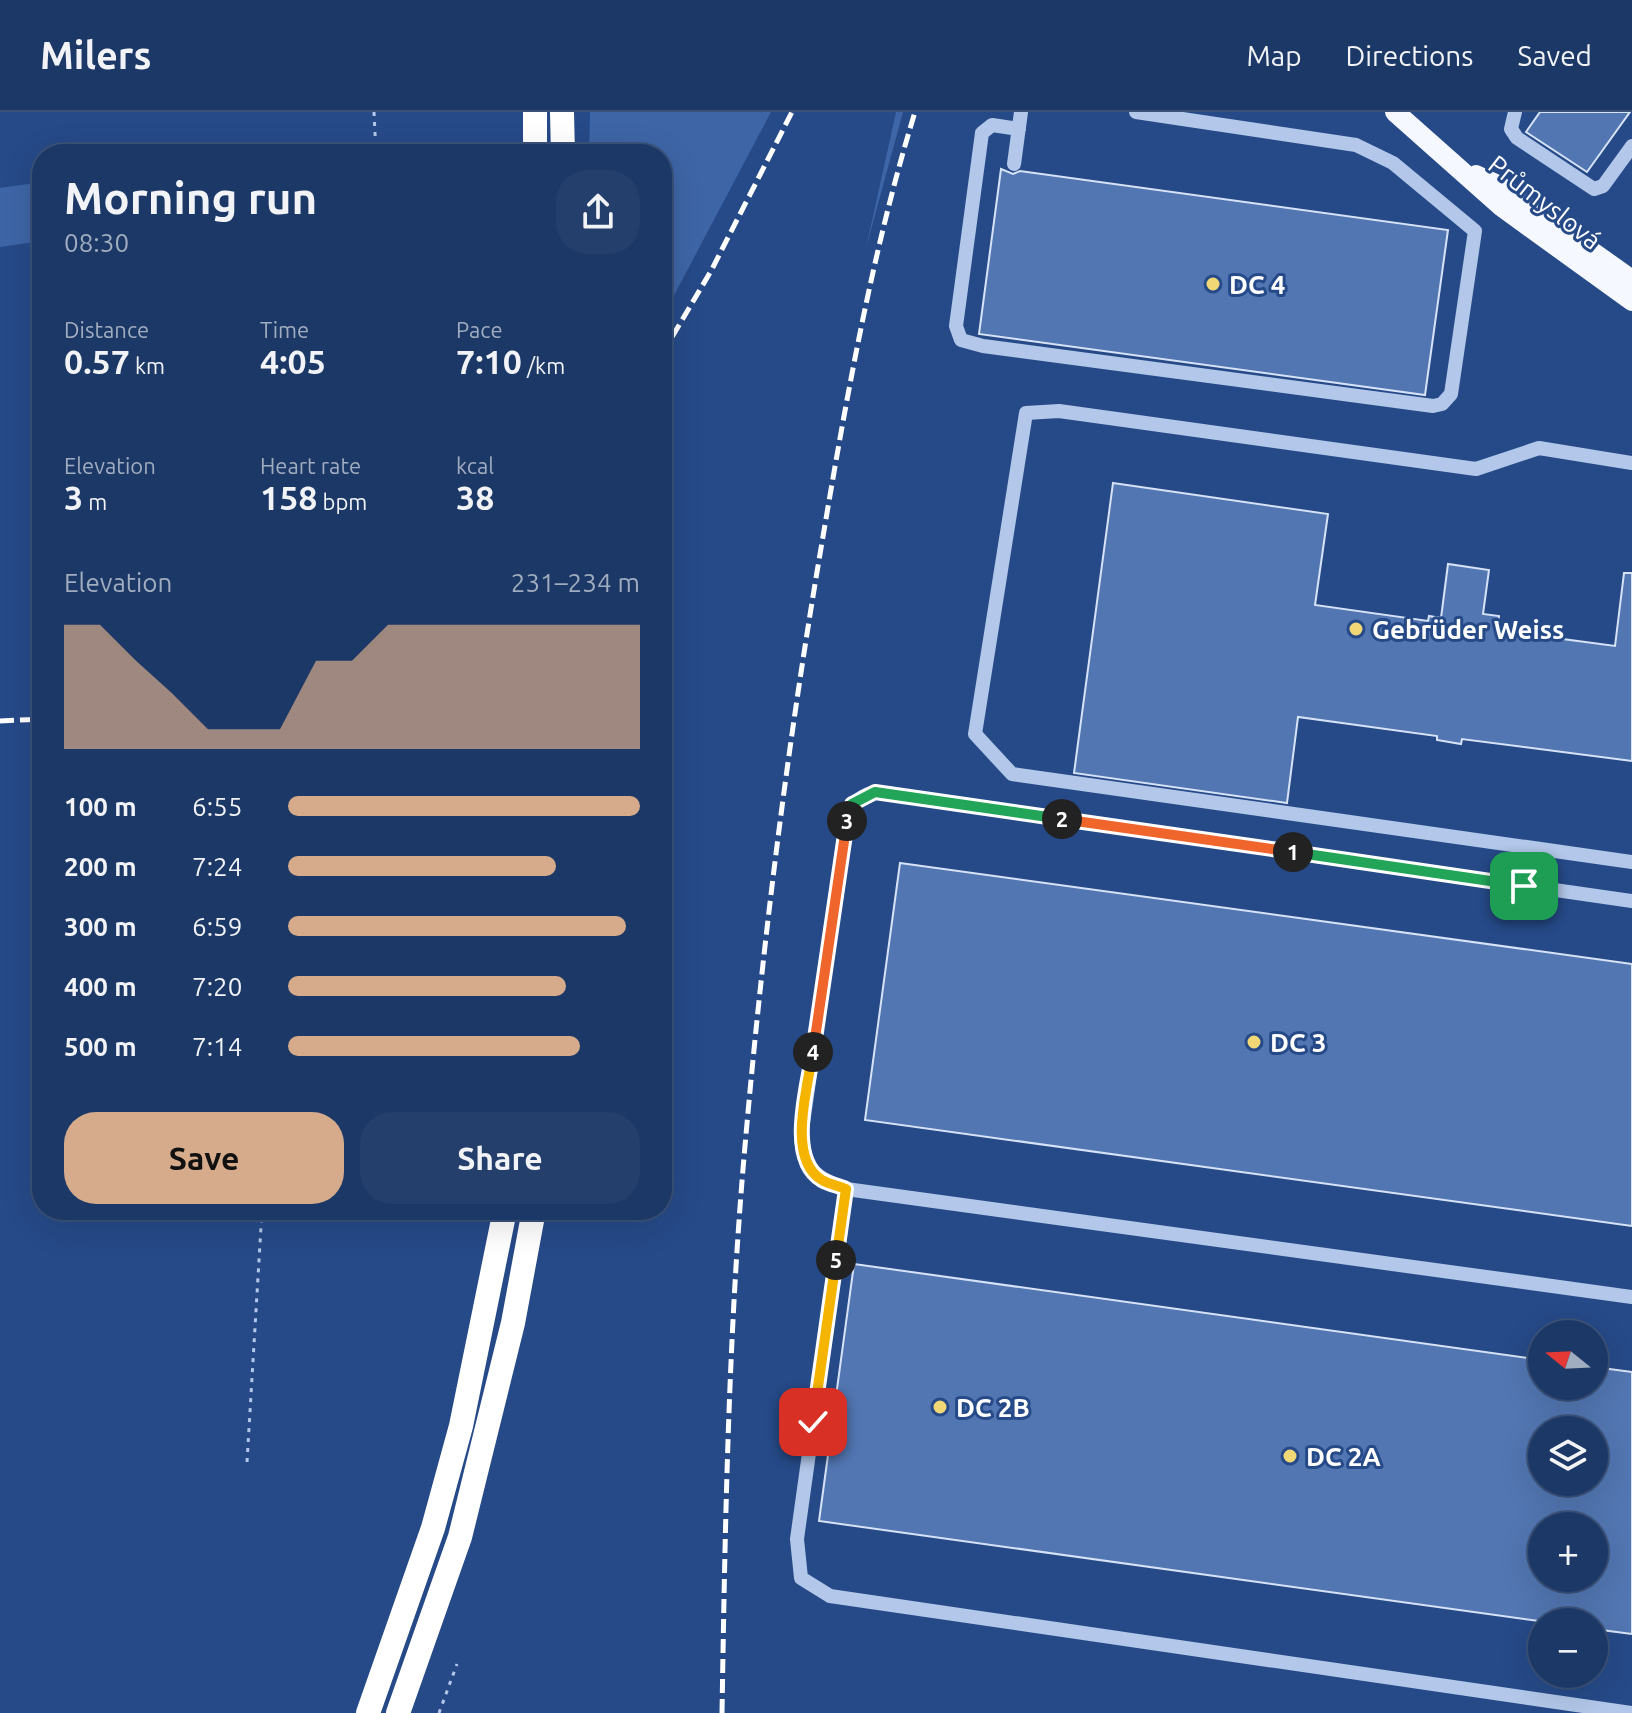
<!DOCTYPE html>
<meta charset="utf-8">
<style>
body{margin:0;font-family:Ubuntu,sans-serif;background:#253f6c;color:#f1f3f6;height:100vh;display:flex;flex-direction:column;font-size:30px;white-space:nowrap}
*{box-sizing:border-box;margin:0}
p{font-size:26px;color:#a0acbf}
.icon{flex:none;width:44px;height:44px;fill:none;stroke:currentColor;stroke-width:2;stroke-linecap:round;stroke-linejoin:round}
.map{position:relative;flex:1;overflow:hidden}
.side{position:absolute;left:32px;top:32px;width:640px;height:1076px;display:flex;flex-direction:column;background:#1c3866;border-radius:32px;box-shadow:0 8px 32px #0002,0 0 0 2px #3a527a}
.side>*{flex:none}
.needle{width:52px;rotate:288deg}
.fabs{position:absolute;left:1528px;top:1208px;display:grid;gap:16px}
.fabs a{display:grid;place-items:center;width:80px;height:80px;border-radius:50%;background:#1c3866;box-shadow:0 8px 32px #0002,0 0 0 2px #3a527a;font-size:40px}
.pin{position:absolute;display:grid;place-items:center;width:68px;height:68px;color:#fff;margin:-34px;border-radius:16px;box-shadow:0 4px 12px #0006}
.km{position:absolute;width:40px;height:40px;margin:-20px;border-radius:50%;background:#222;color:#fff;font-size:22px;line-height:40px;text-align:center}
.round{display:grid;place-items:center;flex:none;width:84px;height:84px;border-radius:32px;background:#253f6c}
.summary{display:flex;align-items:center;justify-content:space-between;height:136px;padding:0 32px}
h1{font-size:44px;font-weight:700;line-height:60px}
.figures{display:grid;grid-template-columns:repeat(3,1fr);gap:12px;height:136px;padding:8px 32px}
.figures div{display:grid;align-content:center}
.figures b{font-size:34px;font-weight:700}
.figures small{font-size:22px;font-weight:400}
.figures p{font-size:22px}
.chart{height:224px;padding:16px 32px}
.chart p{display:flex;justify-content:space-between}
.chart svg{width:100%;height:144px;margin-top:8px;fill:#d6ab8b;opacity:.7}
.button{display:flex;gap:16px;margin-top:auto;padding:16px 32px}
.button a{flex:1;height:92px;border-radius:32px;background:#d6ab8b;color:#111;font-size:32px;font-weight:700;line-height:92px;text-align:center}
.button a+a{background:#253f6c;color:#f1f3f6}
ul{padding:0 32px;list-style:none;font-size:26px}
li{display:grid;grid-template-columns:128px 96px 1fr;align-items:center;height:60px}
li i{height:20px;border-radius:10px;background:#d6ab8b}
header{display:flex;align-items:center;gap:48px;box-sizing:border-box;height:112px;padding:0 40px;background:#1c3866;border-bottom:2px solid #3a527a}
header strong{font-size:38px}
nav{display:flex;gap:44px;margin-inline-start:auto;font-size:28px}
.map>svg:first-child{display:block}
</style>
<header>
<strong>Milers</strong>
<nav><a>Map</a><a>Directions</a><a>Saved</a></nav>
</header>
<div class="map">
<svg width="1632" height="1601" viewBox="0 0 1632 1601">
<rect width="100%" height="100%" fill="#264a88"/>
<path fill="#3e65a6" d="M590 0H771L662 206V42H589Z
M896 0H903L866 136Z
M371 30V42H224L267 36 266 32Z
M42 70V129L0 135V76Z"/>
<path fill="#5276b2" stroke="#d6e3f7" stroke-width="2" fill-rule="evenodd" d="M1540 0H1630L1587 60 1526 20Z
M1001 57 1013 62 1020 59 1448 118 1425 283 979 222Z
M1113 371 1328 402 1315 493 1428 509 1429 504 1441 506 1448 452 1489 458 1483 502 1499 504 1498 513 1510 515V520L1615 534 1624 461H1632V649L1462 627 1461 632 1437 628V624L1298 605 1287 691 1074 661Z
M900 751 1632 852V1114L865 1008Z
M854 1152 1542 1248V1274H1594V1255L1632 1260V1522L1594 1517V1510H1546L819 1409ZM1542 1318H1594V1370H1542ZM1542 1414H1594V1466H1542Z"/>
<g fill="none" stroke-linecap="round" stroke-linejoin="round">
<path stroke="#b2c7e9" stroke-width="3" stroke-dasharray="4 6" stroke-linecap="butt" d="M374 0 376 42
M247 1350 262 1098
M439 1601 457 1552"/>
<path stroke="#b2c7e9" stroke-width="14" d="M1515 0 1511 17 1517 26 1594 77 1603 74 1632 34
M1019 17 992 13 982 21 956 214 961 228 983 234 1433 294 1442 292 1451 282 1475 119 1393 51 1356 33 1136 0
M1014 52 1021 0
M1632 351 1539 336 1476 357 1059 299 1026 301 975 622 1012 662 1632 750
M1632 789 875 680C855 685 852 694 846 713L801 1025C807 1059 814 1065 846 1077L1632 1185
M846 1077 797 1427 801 1466 830 1484 1631 1601"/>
<path stroke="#f5f8fe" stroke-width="20" d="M1395 0 1502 95 1632 189
M1476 63 1498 73 1632 168"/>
<path stroke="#fff" stroke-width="24" d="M535 0V42
M562 0 563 42
M368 1601 433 1416 461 1314 505 1098
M398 1601 460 1425 513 1211 534 1098"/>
<path stroke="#fff" stroke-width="5" stroke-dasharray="14 6" stroke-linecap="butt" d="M662 242 711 159 792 0
M0 609 42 607
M722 1601C725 1420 728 1238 743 1057 760 857 784 658 817 460 843 306 869 150 915 0"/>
</g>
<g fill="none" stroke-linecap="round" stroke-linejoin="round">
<defs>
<path id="split-1" d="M1293 740 1524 774"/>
<path id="split-2" d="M1062 707 1293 740"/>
<path id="split-3" d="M847 709 852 692 875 680 1062 707"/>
<path id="split-4" d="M813 940 847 709"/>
<path id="split-5" d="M813 940C808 974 786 1047 822 1068 829 1072 839 1074 846 1077L836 1148"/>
<path id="split-6" d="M813 1310 836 1148"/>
</defs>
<use href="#split-1" stroke="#fff" stroke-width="16"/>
<use href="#split-2" stroke="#fff" stroke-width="16"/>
<use href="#split-3" stroke="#fff" stroke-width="16"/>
<use href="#split-4" stroke="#fff" stroke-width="16"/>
<use href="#split-5" stroke="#fff" stroke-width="16"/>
<use href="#split-6" stroke="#fff" stroke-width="16"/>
<use href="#split-1" stroke="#22a559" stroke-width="10"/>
<use href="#split-2" stroke="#f0652b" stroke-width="10"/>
<use href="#split-3" stroke="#22a559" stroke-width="10"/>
<use href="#split-4" stroke="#f0652b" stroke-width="10"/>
<use href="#split-5" stroke="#f5b400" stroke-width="10"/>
<use href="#split-6" stroke="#f5b400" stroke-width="10"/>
</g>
<g fill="#f2d777" stroke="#264a88" stroke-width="3">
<circle cx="1213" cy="172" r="8"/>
<circle cx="1356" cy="517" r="8"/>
<circle cx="1254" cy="930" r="8"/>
<circle cx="940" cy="1295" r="8"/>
<circle cx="1290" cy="1344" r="8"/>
</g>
<g text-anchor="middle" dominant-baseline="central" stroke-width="6" stroke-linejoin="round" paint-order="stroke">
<g font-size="26" fill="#fff" stroke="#264a88">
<text transform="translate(1545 90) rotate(38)">Průmyslová</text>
</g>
<g font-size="26" font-weight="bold" fill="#fff" stroke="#264a88" text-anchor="start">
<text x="1229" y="172">DC 4</text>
<text x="1372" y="517">Gebrüder Weiss</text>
<text x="1270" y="930">DC 3</text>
<text x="956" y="1295">DC 2B</text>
<text x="1306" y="1344">DC 2A</text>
</g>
</g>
</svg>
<div class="fabs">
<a><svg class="needle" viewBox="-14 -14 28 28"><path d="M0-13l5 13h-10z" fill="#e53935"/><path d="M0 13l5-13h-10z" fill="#a0acbf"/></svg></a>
<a><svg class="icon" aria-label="layers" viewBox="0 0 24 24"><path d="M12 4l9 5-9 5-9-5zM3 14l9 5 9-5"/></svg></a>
<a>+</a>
<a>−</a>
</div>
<div class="pin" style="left:1524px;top:774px;background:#1e9e55"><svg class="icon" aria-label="arrive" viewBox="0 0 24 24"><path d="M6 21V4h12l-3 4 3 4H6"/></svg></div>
<div class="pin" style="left:813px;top:1310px;background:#d93025"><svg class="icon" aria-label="check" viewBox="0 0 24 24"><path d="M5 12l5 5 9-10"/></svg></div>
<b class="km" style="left:1293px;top:740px">1</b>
<b class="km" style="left:1062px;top:707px">2</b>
<b class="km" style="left:847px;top:709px">3</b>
<b class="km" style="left:813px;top:940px">4</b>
<b class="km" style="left:836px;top:1148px">5</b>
<section class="side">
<div class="summary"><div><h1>Morning run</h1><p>08:30</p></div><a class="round"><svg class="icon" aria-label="share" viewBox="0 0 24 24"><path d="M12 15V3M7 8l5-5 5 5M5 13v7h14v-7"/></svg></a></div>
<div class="figures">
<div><p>Distance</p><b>0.57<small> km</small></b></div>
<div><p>Time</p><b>4:05</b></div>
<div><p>Pace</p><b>7:10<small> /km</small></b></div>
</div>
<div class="figures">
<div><p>Elevation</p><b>3<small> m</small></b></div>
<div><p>Heart rate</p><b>158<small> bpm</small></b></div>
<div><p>kcal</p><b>38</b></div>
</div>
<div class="chart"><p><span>Elevation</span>231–234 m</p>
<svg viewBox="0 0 160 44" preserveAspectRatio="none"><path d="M0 44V6L10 6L20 17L30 27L40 38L50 38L60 38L70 17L80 17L90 6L100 6L110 6L120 6L130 6L140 6L150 6L160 6V44z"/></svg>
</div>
<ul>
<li><b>100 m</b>6:55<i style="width:100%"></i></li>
<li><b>200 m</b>7:24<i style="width:76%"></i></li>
<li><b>300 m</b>6:59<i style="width:96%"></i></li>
<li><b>400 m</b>7:20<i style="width:79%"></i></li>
<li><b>500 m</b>7:14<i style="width:83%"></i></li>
</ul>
<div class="button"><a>Save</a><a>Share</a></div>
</section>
</div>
